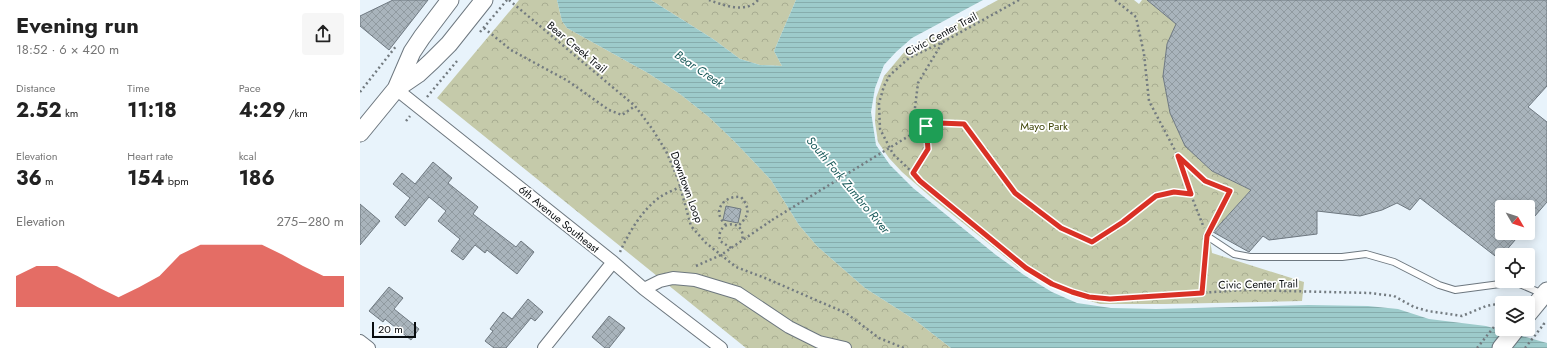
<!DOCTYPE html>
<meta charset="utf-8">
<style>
body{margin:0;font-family:Jost,sans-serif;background:#f6f6f6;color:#222;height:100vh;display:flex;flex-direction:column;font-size:15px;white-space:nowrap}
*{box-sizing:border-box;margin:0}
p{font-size:13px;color:#767676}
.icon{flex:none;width:22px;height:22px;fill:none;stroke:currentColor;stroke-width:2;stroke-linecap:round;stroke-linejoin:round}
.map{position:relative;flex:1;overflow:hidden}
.side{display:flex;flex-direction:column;background:#fff;width:360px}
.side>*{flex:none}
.needle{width:26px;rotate:129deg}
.controls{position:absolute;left:1135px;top:200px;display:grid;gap:8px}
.controls a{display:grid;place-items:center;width:40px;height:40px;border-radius:4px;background:#fff;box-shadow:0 2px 10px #0003;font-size:20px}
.scale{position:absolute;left:12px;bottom:10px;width:44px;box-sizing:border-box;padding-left:4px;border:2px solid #080c0f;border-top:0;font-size:11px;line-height:14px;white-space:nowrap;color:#080c0f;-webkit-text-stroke:3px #fff;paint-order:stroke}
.pin{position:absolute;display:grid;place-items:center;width:34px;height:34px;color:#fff;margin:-17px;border-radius:8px;box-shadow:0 2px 6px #0006}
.round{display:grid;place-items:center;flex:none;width:42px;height:42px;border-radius:4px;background:#f6f6f6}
.summary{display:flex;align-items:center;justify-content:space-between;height:68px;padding:0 16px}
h1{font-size:22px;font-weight:700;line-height:30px}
.stats{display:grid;grid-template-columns:repeat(3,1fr);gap:6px;height:68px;padding:4px 16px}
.stats div{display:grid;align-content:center}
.stats b{font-size:20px;font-weight:700}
.stats small{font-size:11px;font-weight:400}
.stats p{font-size:11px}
.chart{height:112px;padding:8px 16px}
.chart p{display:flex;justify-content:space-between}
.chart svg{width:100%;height:72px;margin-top:4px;fill:#d93025;opacity:.7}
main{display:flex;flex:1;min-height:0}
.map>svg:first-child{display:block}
</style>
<main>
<section class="side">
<div class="summary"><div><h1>Evening run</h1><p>18:52 · 6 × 420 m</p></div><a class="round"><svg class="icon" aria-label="share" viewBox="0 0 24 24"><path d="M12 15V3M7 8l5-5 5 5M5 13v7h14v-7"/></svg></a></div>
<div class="stats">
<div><p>Distance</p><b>2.52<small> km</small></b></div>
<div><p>Time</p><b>11:18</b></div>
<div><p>Pace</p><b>4:29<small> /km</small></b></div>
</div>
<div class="stats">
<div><p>Elevation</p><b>36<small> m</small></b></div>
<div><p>Heart rate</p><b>154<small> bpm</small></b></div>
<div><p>kcal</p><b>186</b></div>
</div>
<div class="chart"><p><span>Elevation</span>275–280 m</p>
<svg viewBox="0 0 160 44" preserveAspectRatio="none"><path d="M0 44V25L10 19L20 19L30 25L40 32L50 38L60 32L70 25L80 12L90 6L100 6L110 6L120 6L130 12L140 19L150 25L160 25V44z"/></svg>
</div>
</section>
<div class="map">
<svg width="1187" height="348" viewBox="0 0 1187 348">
<defs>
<pattern id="park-crowns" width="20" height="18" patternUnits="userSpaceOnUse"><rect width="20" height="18" fill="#c5caaa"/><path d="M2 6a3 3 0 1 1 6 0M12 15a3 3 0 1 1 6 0" fill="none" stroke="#a8ac91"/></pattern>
<pattern id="water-rules" width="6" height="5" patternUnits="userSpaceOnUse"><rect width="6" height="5" fill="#9dcbcb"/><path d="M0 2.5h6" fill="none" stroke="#86adad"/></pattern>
<pattern id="building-cross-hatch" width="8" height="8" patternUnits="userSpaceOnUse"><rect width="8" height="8" fill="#a9b4bc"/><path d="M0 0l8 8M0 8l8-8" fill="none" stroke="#909aa0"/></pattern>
</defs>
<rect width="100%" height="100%" fill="#e8f3fb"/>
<path fill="url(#park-crowns)" d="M159 0H197L202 21 207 28 288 73 320 94 349 117 374 141 411 180 439 225 457 246 505 288 555 320 591 348H386L77 98Z
M291 0H436L414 51 422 66 400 65 380 59 353 39Z
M638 0H774L779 4 782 0H787L816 24 807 44 803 76 810 113 825 146 852 171 891 190 853 232 850 239 852 253 944 282 942 301 806 304H740L713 296 683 283 658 267 572 198 542 172 529 158 518 142 515 122 516 98 524 76 546 50Z"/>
<path fill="url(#water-rules)" d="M197 0H291L353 39 380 59 400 65 422 66 414 51 436 0H623L552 38 536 52 524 65 515 88 511 112 516 145 530 165 553 188 636 255 664 275 692 292 717 303 751 308 796 309 948 305 1008 306 1038 309 1069 319 1126 326 1187 343V348H591L555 320 505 288 457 246 439 225 411 180 374 141 349 117 320 94 288 73 207 28 202 21Z"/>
<path fill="url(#building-cross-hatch)" stroke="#6e7880" d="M33 0H68L29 50 0 26V16Z
M787 0H1187V86L1168 107 1187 122V202L1168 224V207H1142V233H1161L1139 259 1060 198 1050 210 1037 203 1022 210 1000 216 957 211V234L909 240 903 236 889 252 853 232 891 190 852 171 825 146 810 113 803 76 807 44 816 24Z
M73 162 92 178 88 183 118 207 113 214 156 247 161 241 174 252 157 274 127 250 125 253 115 245 103 260 91 251 100 239 78 221 86 211 69 197 45 226 35 217 50 198 33 184 42 173 55 184Z
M0 204 20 221 0 245Z
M366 206 381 209 378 223 363 220Z
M29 287 43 298 34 309 59 329 51 340 25 319 23 322 9 311Z
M168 299 183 312 175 321 171 318 146 348H134L125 341 133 331 130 329 143 312 152 319Z
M249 316 265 328 249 348H245L232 337Z"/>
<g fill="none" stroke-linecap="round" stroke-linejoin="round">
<defs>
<path id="lane" d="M847 236 874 254 890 257H982L1006 254 1034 262 1079 285 1095 290 1155 282 1183 294"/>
<path id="street" d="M36 89 253 262 284 289 361 348
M284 289 300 281 313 278 335 280 378 293 429 327 459 342 485 348
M0 341 9 348
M184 348 253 262"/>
<path id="secondary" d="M36 89 52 52 62 37 90 0
M0 133 36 89 58 74 72 61 89 44 124 0
M1168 314 1187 291
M1141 348 1156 329"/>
</defs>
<use href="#lane" stroke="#6d777f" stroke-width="8"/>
<use href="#street" stroke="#6d777f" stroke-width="14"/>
<use href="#secondary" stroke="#6d777f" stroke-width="19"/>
<path stroke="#737b80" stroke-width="2.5" stroke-dasharray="2 3" stroke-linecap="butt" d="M149 0 275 106 293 130 306 151 318 179 331 226 346 243 376 267 405 278 486 313 519 338 544 348
M349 0C363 5 386 14 398 0
M659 0 583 42 549 58 530 75 524 86 519 103 520 129 533 154 553 173 560 181 666 268 692 283 712 292 729 297 750 299 884 290 1010 293 1034 296 1054 307 1068 311 1102 316 1126 306 1154 301 1156 303
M755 0 776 17 784 54 789 101 818 156 845 181 870 191 851 228
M124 28 151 50 208 81 249 110 262 115 275 106
M120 32 147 0
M582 43 558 83 554 116 557 131C573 122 586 123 603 124L655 193 701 228 732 242 763 222 796 196 814 192 831 195
M0 92 37 45
M67 97 97 61
M46 121 50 116
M819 157 831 195 844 228
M553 173 568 149 566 126
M366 225C351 212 363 195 381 197 391 209 389 216 378 226
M371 248 360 241C355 219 387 219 382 240
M260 252C269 232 282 210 300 197 306 193 314 190 320 187
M336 266 361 255 412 220
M842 293 846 248
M1117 348 1142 317
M1165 348 1184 324 1181 322"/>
<use href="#lane" stroke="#fff" stroke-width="6"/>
<use href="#street" stroke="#fff" stroke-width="12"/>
<use href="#secondary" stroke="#fff" stroke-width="17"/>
<path stroke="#737b80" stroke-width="2.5" stroke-dasharray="2 3" stroke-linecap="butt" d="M412 220 557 131"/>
</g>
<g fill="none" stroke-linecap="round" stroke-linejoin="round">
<defs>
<path id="route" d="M579 123 604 124 655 193 701 228 732 242 763 222 796 196 814 192 831 194 818 156 845 181 870 191 847 236 842 293 750 299 729 297 712 292 692 284 666 268 560 181 553 173 568 149 566 126Z"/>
</defs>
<use href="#route" stroke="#fff" stroke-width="8"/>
<use href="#route" stroke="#d93025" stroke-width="5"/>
</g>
<g text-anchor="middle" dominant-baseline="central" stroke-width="3.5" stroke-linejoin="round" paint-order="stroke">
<g font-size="11" fill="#080c0f" stroke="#fff">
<text transform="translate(581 34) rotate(-28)">Civic Center Trail</text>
<text transform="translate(217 47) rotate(40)">Bear Creek Trail</text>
<text transform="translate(327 187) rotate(70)">Downtown Loop</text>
<text transform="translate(199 219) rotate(39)">6th Avenue Southeast</text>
<text transform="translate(898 284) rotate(-1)">Civic Center Trail</text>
</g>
<g font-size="11" fill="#3e4407" stroke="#fff">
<text x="684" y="126">Mayo Park</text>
</g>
<g font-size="12" font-style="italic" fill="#1b5b5b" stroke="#fff">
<text transform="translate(339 69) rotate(34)">Bear Creek</text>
<text transform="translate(488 185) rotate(50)">South Fork Zumbro River</text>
</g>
</g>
</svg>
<div class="controls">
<a><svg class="needle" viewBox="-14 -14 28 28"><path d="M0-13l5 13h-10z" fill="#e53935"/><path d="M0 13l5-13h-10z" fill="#767676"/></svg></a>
<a><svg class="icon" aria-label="locate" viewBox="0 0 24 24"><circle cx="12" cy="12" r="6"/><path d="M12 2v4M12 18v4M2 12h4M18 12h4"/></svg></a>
<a><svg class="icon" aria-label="layers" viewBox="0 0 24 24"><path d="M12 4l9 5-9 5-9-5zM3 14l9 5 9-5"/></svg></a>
</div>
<div class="scale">20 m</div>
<div class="pin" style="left:566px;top:126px;background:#1e9e55"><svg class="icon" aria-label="arrive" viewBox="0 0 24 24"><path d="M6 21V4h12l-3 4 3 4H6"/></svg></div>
</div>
</main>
